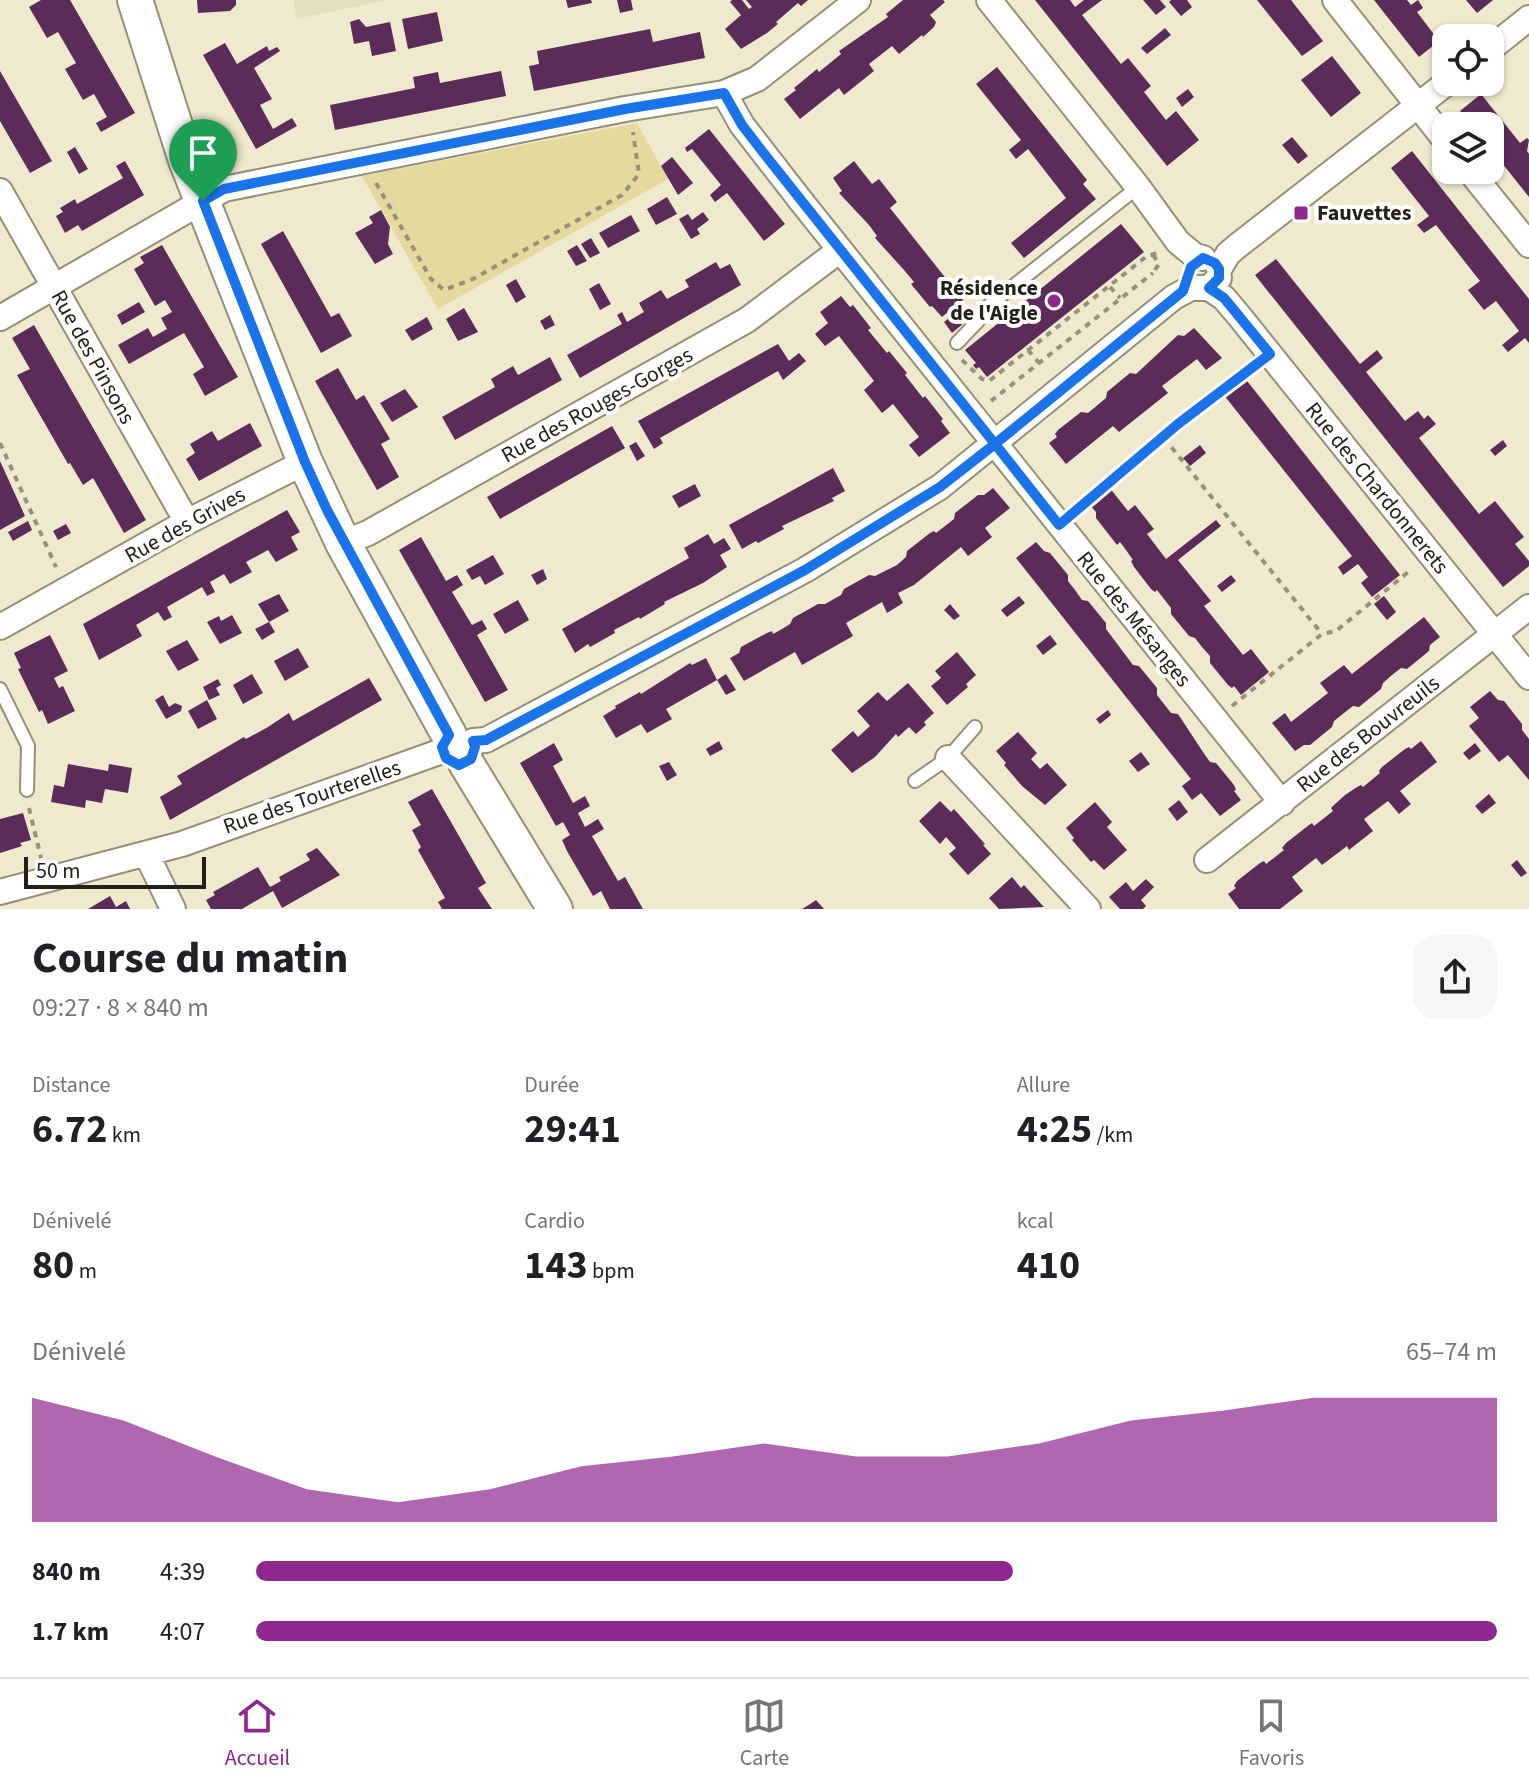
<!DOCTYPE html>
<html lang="fr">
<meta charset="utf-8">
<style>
body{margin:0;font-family:"Source Sans 3",sans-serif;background:#f6f6f6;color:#202124;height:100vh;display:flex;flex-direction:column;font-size:30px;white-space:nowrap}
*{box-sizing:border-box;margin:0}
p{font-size:26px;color:#757577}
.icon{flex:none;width:44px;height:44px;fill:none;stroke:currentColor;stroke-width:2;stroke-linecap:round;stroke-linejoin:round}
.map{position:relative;height:909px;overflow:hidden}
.drawer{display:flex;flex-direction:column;background:#fff;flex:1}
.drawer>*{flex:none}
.buttons{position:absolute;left:1432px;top:24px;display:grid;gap:16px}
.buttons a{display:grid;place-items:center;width:72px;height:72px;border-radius:16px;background:#fff;box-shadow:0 2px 6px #0004;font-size:40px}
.scale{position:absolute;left:24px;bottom:20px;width:182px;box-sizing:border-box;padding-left:8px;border:4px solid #232117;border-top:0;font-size:22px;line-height:28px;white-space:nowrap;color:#232117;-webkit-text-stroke:6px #fff;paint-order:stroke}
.pin{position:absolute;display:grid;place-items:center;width:68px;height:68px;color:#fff;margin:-82px -34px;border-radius:50% 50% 50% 0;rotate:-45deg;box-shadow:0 0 8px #0007}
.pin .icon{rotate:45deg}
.round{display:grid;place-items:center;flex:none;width:84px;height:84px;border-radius:24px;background:#f6f6f6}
.headline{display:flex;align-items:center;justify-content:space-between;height:136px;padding:0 32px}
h1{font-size:44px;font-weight:700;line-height:60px}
.stats{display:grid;grid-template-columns:repeat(3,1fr);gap:12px;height:136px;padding:8px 32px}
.stats div{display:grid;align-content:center}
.stats b{font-size:40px;font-weight:700}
.stats small{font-size:22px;font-weight:400}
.stats p{font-size:22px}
.chart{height:224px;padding:16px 32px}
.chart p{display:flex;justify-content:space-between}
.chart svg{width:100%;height:144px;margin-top:8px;fill:#8e288e;opacity:.7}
ul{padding:0 32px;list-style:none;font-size:26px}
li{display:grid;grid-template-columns:128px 96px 1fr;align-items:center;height:60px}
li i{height:20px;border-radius:10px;background:#8e288e}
.tab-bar{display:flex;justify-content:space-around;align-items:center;height:112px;border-top:2px solid #e0e0e0;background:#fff;font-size:22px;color:#757577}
.tab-bar a{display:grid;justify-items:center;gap:4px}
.tab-bar .selected{color:#8e288e}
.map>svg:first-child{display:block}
</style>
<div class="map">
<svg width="1529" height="909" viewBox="0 0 1529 909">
<rect width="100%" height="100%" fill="#efeace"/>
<path fill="#e5debc" d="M294 0H388L296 19Z"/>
<path fill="#e5d99d" d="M637 123 668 179 438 309 362 176Z"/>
<path fill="#5b2c5a" d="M41 0H70L135 113 101 132 96 123 107 117 94 94 83 100 65 69 76 63 58 32 47 38 29 7Z
M197 0H236V5L230 11 198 13Z
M566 0H591L592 3 568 8Z
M617 0H631L633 10 620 13Z
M732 0H742L749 9 752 7 746 0H808L801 6 798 3 776 22 778 24 767 33 741 49 725 29 741 15 730 2Z
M903 0H943L945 2 930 15 936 22 934 27 923 37 922 35 899 54 892 46 869 64 874 71 844 95 839 88 800 119 784 99 796 90 794 88 817 69 819 72 841 54 839 51 888 17 886 14Z
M1035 0H1070L1075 7 1084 0H1102L1082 15 1121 64 1128 58 1151 86 1144 92 1166 120 1176 111 1199 140 1167 166Z
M1143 0H1160L1166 7 1156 15Z
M1171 0H1187L1192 7 1181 16 1169 2Z
M1257 0H1291L1323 41 1302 56Z
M1374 0H1407L1411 5 1418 0 1423 8 1417 12 1439 41 1419 57Z
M1466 0H1493L1477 13Z
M437 12 443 41 408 49 402 19Z
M359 19 366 27 390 22 396 51 372 56 369 41 354 44 350 22Z
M1165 28 1171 35 1147 54 1141 48Z
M650 29 653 42 700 32 705 58 534 91 529 66 539 64 537 51Z
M225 43 237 64 267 46 269 51 277 47 280 51 254 68 272 99 260 105 273 129 292 118 297 126 256 149 203 55Z
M1332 56 1361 93 1331 117 1301 80Z
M997 67 1087 180 1083 184 1096 199 1024 258 1011 243 1066 198 1028 149 1016 159 1009 150 1021 140 976 84Z
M0 71 52 161 30 173 0 121Z
M501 71 506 96 335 130 330 105 415 88 413 77 438 72 440 83Z
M1188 89 1194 97 1182 107 1176 98Z
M1481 94 1520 143 1527 138 1529 140 1527 151 1529 154V197L1490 148V126H1473L1460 111Z
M709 129 785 224 764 241 727 193 715 202 710 195 721 185 692 149 687 152 685 148Z
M1292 137 1308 156 1298 164 1282 145Z
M75 147 88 169 79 174 67 152Z
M1412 151 1529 299V343L1525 338 1508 352 1502 345 1519 331 1496 301 1484 310 1468 290 1480 281 1436 225 1424 233 1417 225 1429 216 1391 168Z
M672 157 693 183 678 195 661 166Z
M125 161 144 195 82 231 78 225 65 233 56 216 63 212 60 208 75 199 77 204 123 178 116 166Z
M854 161 872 184 879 179 897 202 890 208 963 300 942 317 932 306 930 307 911 284 914 282 904 270 875 238 877 236 869 225 839 193 842 191 833 178Z
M667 197 677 214 656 225 647 209Z
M381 210 390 227 388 244 393 254 375 264 355 233 373 223 369 217Z
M703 212 709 220 697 229 700 234 691 239 679 219 688 214 692 220Z
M631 215 640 231 608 248 599 233Z
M1121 224 1144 252 987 377 979 367 976 369 973 365 976 363 965 350Z
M283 231 331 317 339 313 352 336 321 353 261 244Z
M591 238 600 253 590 258 581 244Z
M162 245 238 377 205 396 193 374 204 367 184 333 129 364 118 345 148 328 153 337 167 329 161 318 172 312 165 300 155 306 134 269 144 263 140 257Z
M577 245 587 261 576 266 567 251Z
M1276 259 1360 364 1377 350 1383 358 1366 372 1405 421 1418 411 1424 419 1428 415 1436 424 1419 438 1479 514 1495 501 1524 537 1515 544 1529 561V566L1503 587 1255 275Z
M716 262 720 269 730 264 741 285 580 378 567 355 622 324 617 315 622 312 627 322 644 312 639 303 661 290 667 299 689 287 685 280Z
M516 279 526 297 516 303 506 285Z
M599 283 611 304 600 310 589 289Z
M841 296 850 307 853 305 871 328 868 330 887 353 889 351 907 373 905 375 923 398 925 396 943 419 941 421 950 433 919 457 909 445 919 437 893 404 882 413 864 390 874 381 839 336 825 346 815 334 828 323 820 312Z
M139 302 145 312 122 325 117 315Z
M464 308 478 332 458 341 446 319Z
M955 313 964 323 952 333 944 322Z
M550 315 555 325 545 330 540 321Z
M427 317 433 329 412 341 405 330Z
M34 325 146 520 124 533 93 478 83 485 70 463 68 464 17 375 30 369 12 338Z
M1194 328 1222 358 1206 370 1197 359 1162 386 1168 393 1119 432 1113 426 1066 464 1049 443 1057 437 1055 434 1058 430 1081 412 1088 413 1106 398 1107 392 1130 373 1136 374 1178 335 1184 336Z
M778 344 789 361 799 353 806 361 783 380 778 371 660 438 663 443 654 449 638 421Z
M550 357 562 380 455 440 442 417 495 387 491 379 513 366 518 375Z
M338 368 356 400 364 395 390 439 381 444 399 477 377 490 315 381Z
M1244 377 1400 575 1372 597 1361 583 1368 577 1358 564 1343 575 1338 567 1352 556 1223 394Z
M405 389 418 407 392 422 380 403Z
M250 423 262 446 199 481 186 459 195 453 190 444 212 431 218 441Z
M612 426 625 448 500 519 487 497Z
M1503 440 1507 446 1495 456 1490 450Z
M636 442 645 456 637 461 629 446Z
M1200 445 1206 453 1190 466 1183 458Z
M0 461 25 516 0 530Z
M833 468 845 491 832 498 834 501 782 526 784 529 758 543 756 541 742 549 729 525Z
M695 484 701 496 679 508 672 496Z
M1109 487 1128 511 1135 505 1154 529 1147 534 1166 559 1216 520 1221 526 1178 560 1211 601 1204 606 1243 655 1251 649 1269 672 1241 695 1234 686 1232 688 1228 685 1210 663V656L1202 647 1195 638 1189 636 1171 614V608L1157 590 1155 592 1151 589 1134 567 1131 561 1133 560 1126 550 1120 542 1117 545 1096 518V512L1088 503Z
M993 488 1010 508 985 528 992 537 968 556 961 547 914 585 898 593 903 603 887 613 882 602 846 623 853 636 802 665 795 652 744 681 730 658 739 653 741 647 767 633 772 631 773 634 782 629 790 624 793 618 818 604H825L841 595 844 589 869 575 875 576 897 565 906 557 907 551 930 533 934 531 936 533 954 519 955 513 978 495H984Z
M287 510 300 532 291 537 298 550 276 562 268 550 246 562 252 572 230 584 224 574 210 582 215 592 207 596 202 587 167 607 172 617 164 621 158 612 136 625 142 636 99 660 83 624Z
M28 521 32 530 13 541 8 532Z
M66 524 71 533 58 540 53 531Z
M708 534 714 544 724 538 731 549 720 555 727 567 703 583 664 602 665 604 640 619 639 617 614 630 615 633 590 647 588 644 575 653 562 629 689 558 684 548Z
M421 537 446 581 457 575 463 585 452 592 472 625 482 620 487 629 477 635 508 690 485 702 399 550Z
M1036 542 1044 551 1050 553 1068 575V581L1075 590 1082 600 1088 601 1106 623V629L1133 665 1139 666 1157 688V695L1171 713 1178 714 1203 752 1210 762 1216 763 1234 785 1236 790 1234 791 1241 800 1220 816 1201 793 1192 800 1182 786 1191 779 1016 558Z
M493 555 504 574 485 585 480 576 472 580 466 570Z
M543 569 547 579 537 585 531 575Z
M1231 575 1236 581 1222 592 1217 586Z
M279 594 289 611 269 622 275 632 262 640 255 629 269 622 258 604Z
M1019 596 1025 603 1007 617 1001 610Z
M1384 596 1396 612 1387 620 1374 604Z
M518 600 529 620 505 634 493 614Z
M950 604 960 616 954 620 944 610Z
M232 615 242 633 220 644 207 622 219 616 221 621Z
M1424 617 1440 637 1430 645 1429 651 1407 669 1401 668 1392 675 1383 683 1381 689 1359 707 1353 706 1344 713 1334 721 1332 727 1310 745H1304L1295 751 1272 723 1285 713 1291 722 1328 693 1320 683 1344 665 1352 674Z
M50 635 68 671 54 678 59 688 63 686 75 711 48 724 42 710 39 712 18 669 21 668 14 653Z
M1050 635 1057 644 1043 655 1036 646Z
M187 640 199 660 178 671 166 651Z
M298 648 309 667 285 681 274 661Z
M957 652 976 675 966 684 968 687 947 705 931 686 941 678 935 671Z
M706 658 717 680 666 709 672 719 647 733 641 724 616 738 603 716 616 708 615 706 640 692 641 694 690 663 692 665Z
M252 674 263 693 243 704 233 685Z
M726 674 736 690 726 695 717 680Z
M369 678 382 700 170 820 160 797 182 784 177 776 244 737 246 739 268 727 289 713 293 721Z
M218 679 221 685 216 688 220 695 209 700 203 687Z
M908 683 934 713 924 722 926 725 916 734 909 727 898 737 896 734 875 757 852 773 831 750 853 731 858 737 870 726 857 711 878 692 887 701Z
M1490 691 1498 700 1504 701 1522 724V730L1529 739V780L1508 755 1499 762 1469 726 1479 718 1470 707Z
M163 695 169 707 175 703 182 706 181 711 166 719 155 700Z
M207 700 217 719 198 729 188 711Z
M1108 710 1111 715 1100 724 1096 719Z
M1018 732 1037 753 1031 759 1040 769 1047 763 1067 785 1045 805 1022 786 1004 765 1006 763 996 751Z
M719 741 723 749 710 756 706 749Z
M1421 741 1437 762 1400 791 1411 804 1399 814 1388 801 1364 819 1373 831 1349 850 1347 846 1322 865 1316 858 1292 877 1303 891 1280 909H1239L1228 894 1236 888 1234 886 1237 881 1260 863 1264 861 1266 864 1284 850 1282 848 1286 843 1309 825 1312 823 1314 826 1333 811 1331 808 1334 805 1345 795 1357 787 1361 785 1363 787 1380 773 1379 771 1382 767 1405 749 1409 747 1411 749Z
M554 743 563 760 553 766 573 803 585 796 590 806 578 813 585 827 598 819 604 829 592 836 618 881 625 877 643 909H610L601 891 593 896 567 851 562 840 570 835 563 822 556 826 520 763Z
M1475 743 1481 751 1469 760 1463 753Z
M1141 752 1150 764 1138 772 1129 761Z
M669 762 677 775 667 781 659 766Z
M68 764 108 771 109 764 132 768 128 793 105 789 102 803 86 800 85 808 51 802 54 785 64 787Z
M432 789 486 883 478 888 492 909H442L438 902 445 898 418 850 421 847 412 830 421 825 408 802Z
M1489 794 1496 803 1482 814 1475 806Z
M1179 800 1188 812 1177 821 1168 809Z
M940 801 951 812 954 809 985 844 983 845 991 854 968 875 949 854 956 848 946 837 940 844 919 821Z
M1095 802 1112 822 1107 827 1127 850 1104 870 1094 860 1091 862 1072 840 1074 838 1066 828Z
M23 813 31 840 20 843 22 846 0 853V819Z
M317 848 340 875 282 908 273 891 242 909H211L206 900 215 895 213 892 258 867 270 887 281 881 279 877 310 860 306 854Z
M1517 860 1527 873 1521 877 1511 865Z
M1012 877 1021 888 1024 885 1044 907 999 909 989 898Z
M1146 879 1154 887 1141 900 1146 906 1143 909H1120L1109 897 1126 882 1133 891Z
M110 896 116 907 126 901 130 909H88Z
M816 900 824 909H802L807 906Z"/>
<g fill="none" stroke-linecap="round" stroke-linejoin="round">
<defs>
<path id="lane" d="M957 343 978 321 987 307 1138 187
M0 689 28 746 27 790
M915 781 948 758 975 727"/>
<path id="street" d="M989 0 1138 187 1178 242 1195 256 1203 258
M1335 0 1446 141
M1490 49 1529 18
M724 93 742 125 801 201 1282 803
M1469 170 1529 245
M0 191 187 522
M1219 269 1228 254 1236 247 1448 82
M1209 288 1224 298 1240 317 1529 677
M0 318 224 189 625 109 724 93 757 79 858 0
M343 543 368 533 747 320 840 250
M0 627 187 522 305 462
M473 741 486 740 805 570 940 487 1174 297 1191 288H1209L1219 278
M948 758 1088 909
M147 855 173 909
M1207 860 1529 607
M0 892 182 844 442 751"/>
<path id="secondary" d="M135 0 186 160 305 462 343 543 449 735
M466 763 555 909"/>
</defs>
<use href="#lane" stroke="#948f76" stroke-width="16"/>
<use href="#street" stroke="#948f76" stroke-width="28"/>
<use href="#secondary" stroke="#948f76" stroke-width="38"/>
<path stroke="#95917d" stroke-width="4" stroke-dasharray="6 6" stroke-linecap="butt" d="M376 183 431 279 444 290 473 279 622 195 639 174 633 132
M1153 255 1159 264 1153 273
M1110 287 1120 298
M1028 350 1039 363
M962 360 982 379 989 381 1147 256 1158 253
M991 401 1153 273
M1164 438 1322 634
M0 443 56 567
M1075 509 1252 366
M1232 706 1322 634 1336 631 1412 569
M29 808 41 858"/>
<use href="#lane" stroke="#fff" stroke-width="12"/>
<use href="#street" stroke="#fff" stroke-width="24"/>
<use href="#secondary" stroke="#fff" stroke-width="34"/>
</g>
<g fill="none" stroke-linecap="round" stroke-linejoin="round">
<defs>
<path id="route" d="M203 201 305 462 327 510 449 735 442 747 446 758 459 765 471 759 475 747 473 741 486 740 805 570 940 487 995 444 1059 525 1178 424 1270 354 1224 298 1209 288 1219 278V269L1215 263 1203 258 1191 267 1183 291 995 444 762 151 742 125 724 93 625 109 224 189 203 201"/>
</defs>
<use href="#route" stroke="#fff" stroke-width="16"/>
<use href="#route" stroke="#1a73e8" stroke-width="10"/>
</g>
<g fill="#8e288e" stroke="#fff" stroke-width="3">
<rect x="1293" y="205" width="16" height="16" rx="4"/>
<circle cx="1054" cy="301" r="8"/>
</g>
<g text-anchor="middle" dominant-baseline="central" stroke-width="8" stroke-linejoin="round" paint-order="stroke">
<g font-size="22" font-weight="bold" fill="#232117" stroke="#fff" text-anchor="start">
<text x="1317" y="213">Fauvettes</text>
<text x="1038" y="288" text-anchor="end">Résidence<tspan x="1038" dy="25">de l'Aigle</tspan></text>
</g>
<g font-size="22" fill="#232117" stroke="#fff">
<text transform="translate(93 357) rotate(61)">Rue des Pinsons</text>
<text transform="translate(597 405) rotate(-29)">Rue des Rouges-Gorges</text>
<text transform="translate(1377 488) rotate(51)">Rue des Chardonnerets</text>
<text transform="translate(185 525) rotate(-29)">Rue des Grives</text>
<text transform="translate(1134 619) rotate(51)">Rue des Mésanges</text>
<text transform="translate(1368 734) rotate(-38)">Rue des Bouvreuils</text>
<text transform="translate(312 797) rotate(-19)">Rue des Tourterelles</text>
</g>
</g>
</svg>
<div class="buttons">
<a><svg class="icon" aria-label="locate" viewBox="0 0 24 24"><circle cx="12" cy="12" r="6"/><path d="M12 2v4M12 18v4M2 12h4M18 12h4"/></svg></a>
<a><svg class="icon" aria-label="layers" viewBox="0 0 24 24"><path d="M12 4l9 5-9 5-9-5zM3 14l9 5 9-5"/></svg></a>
</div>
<div class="scale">50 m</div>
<div class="pin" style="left:203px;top:201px;background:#1e9e55"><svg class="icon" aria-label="arrive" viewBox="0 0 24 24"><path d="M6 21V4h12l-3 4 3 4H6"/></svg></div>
</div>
<section class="drawer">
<div class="headline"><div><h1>Course du matin</h1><p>09:27 · 8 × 840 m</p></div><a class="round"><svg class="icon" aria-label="share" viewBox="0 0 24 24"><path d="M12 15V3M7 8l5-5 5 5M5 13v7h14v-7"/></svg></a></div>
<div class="stats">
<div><p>Distance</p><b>6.72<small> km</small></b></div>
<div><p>Durée</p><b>29:41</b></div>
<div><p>Allure</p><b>4:25<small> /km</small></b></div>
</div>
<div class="stats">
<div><p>Dénivelé</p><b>80<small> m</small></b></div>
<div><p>Cardio</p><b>143<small> bpm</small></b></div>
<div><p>kcal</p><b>410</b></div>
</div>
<div class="chart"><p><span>Dénivelé</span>65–74 m</p>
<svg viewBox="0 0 160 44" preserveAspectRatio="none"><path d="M0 44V6L10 13L20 24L30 34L40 38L50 34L60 27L70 24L80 20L90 24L100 24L110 20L120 13L130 10L140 6L150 6L160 6V44z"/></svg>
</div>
<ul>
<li><b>840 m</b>4:39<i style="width:61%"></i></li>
<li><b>1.7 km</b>4:07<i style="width:100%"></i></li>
</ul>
</section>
<nav class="tab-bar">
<a class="selected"><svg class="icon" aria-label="home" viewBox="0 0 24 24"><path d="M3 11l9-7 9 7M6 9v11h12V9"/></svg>Accueil</a>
<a><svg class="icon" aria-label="map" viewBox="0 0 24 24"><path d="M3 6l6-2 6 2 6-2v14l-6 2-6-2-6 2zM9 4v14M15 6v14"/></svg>Carte</a>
<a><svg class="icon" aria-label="saved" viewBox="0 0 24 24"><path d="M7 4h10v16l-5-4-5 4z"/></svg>Favoris</a>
</nav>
